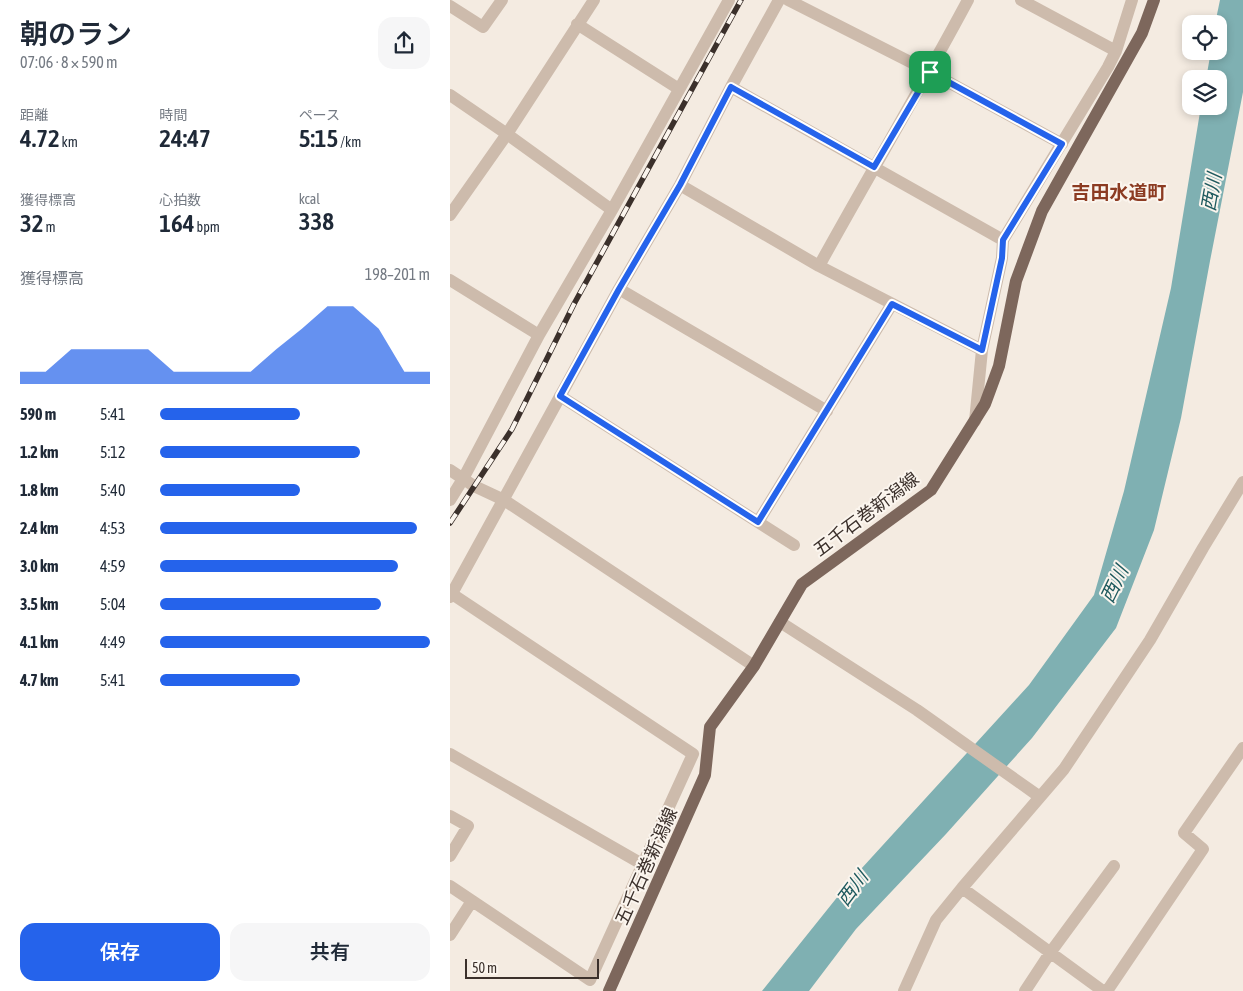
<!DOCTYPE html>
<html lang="ja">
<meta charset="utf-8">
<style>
body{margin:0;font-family:"Asap Condensed","Noto Sans JP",sans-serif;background:#f6f6f7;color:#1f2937;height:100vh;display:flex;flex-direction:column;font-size:19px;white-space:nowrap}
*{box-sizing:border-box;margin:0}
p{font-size:16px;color:#747a83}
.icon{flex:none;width:28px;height:28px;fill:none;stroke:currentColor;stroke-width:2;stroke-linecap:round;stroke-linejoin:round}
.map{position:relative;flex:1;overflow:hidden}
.side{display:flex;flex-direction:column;background:#fff;width:450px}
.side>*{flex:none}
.buttons{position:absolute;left:732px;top:15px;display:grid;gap:10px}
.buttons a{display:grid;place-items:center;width:45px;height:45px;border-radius:10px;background:#fff;box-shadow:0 2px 8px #0003;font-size:25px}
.scale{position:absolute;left:15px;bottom:12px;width:134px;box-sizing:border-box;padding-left:5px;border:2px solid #3b302b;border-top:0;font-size:14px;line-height:18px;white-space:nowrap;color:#3b302b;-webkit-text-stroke:4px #fbf5ee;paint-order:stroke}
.pin{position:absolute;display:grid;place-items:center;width:42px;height:42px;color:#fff;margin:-21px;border-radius:10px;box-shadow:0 2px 8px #0006}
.round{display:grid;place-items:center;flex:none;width:52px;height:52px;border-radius:15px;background:#f6f6f7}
.head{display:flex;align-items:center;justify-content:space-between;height:85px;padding:0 20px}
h1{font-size:28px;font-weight:600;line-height:38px}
.metrics{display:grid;grid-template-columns:repeat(3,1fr);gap:8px;height:85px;padding:5px 20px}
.metrics div{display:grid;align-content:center}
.metrics b{font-size:25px;font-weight:600}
.metrics small{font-size:14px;font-weight:400}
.metrics p{font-size:14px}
.chart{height:140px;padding:10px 20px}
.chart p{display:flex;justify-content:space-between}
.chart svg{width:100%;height:90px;margin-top:5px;fill:#2563eb;opacity:.7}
.cta{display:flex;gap:10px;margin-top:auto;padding:10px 20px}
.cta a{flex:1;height:58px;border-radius:15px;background:#2563eb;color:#fff;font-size:20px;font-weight:600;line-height:58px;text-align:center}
.cta a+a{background:#f6f6f7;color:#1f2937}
ul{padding:0 20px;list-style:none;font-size:16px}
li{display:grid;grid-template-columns:80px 60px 1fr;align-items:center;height:38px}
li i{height:12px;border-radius:6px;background:#2563eb}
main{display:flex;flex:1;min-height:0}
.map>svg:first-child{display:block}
</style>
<main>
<section class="side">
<div class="head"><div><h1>朝のラン</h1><p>07:06 · 8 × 590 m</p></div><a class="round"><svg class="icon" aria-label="share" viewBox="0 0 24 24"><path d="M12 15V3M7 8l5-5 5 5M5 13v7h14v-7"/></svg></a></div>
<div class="metrics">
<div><p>距離</p><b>4.72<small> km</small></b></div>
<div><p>時間</p><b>24:47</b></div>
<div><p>ペース</p><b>5:15<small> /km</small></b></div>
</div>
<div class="metrics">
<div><p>獲得標高</p><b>32<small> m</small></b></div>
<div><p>心拍数</p><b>164<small> bpm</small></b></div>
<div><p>kcal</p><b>338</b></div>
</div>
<div class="chart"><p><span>獲得標高</span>198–201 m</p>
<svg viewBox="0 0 160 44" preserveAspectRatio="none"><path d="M0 44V38L10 38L20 27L30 27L40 27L50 27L60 38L70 38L80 38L90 38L100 27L110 17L120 6L130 6L140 17L150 38L160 38V44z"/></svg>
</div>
<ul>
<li><b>590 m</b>5:41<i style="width:52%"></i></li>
<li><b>1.2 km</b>5:12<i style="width:74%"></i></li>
<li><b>1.8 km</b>5:40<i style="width:52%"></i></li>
<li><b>2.4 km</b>4:53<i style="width:95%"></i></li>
<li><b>3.0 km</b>4:59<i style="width:88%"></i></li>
<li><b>3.5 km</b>5:04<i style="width:82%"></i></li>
<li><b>4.1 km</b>4:49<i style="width:100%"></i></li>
<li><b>4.7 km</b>5:41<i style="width:52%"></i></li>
</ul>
<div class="cta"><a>保存</a><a>共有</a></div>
</section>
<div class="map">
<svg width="793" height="991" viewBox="0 0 793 991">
<rect width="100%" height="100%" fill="#f4ebe1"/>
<path fill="#7fb0b2" d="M770 0H793V92L760 261 731 418 704 530 666 628 582 738 496 834 406 929 359 991H312L401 880 579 685 644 595 674 491 721 288 751 106H769V79H756L761 51H769V24H765Z"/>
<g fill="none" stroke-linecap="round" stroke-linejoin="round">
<path stroke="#cdbbac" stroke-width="12" d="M338 0 480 72 612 144
M571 0 666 51
M0 6 33 27 52 0
M127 24 229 89
M281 87 553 240
M0 95 57 134 162 210
M230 185 369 266 532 350
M0 215 57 134 144 0
M369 266C418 177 470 90 518 0
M0 280 89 335
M169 289 377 411
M110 396 344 545
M525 421 532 350 552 258 553 240 658 67 666 51 682 0
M0 470 24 486 54 500 304 666
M0 500 13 479 89 335 162 210 279 0
M308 522 442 304
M0 597 169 289 230 185 281 87 329 0
M330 622 467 710 590 797
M0 754 192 864
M0 816 18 826 0 856
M0 886 140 980 243 754 2 594
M512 888 653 991
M0 935 22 901
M454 991 486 920 512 888 614 769 700 640 753 548 793 482
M575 991 600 953 664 866
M657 991 753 849 734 833 793 748"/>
<path stroke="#7d675c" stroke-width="12" d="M159 991 255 775 260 727 304 666 352 584 481 490 535 404 549 366 566 281 592 211 692 33 704 0"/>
<defs>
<path id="rail" d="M0 523 62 429 124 304 291 0"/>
</defs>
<use href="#rail" stroke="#3b302b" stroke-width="5.5"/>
<use href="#rail" stroke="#fbf5ee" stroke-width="4" stroke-dasharray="11" stroke-linecap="butt"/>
</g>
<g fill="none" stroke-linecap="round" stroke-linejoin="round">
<defs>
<path id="route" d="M480 72 612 144 553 240 552 258 532 350 442 304 308 522 110 396 169 289 230 185 281 87 424 167Z"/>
</defs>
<use href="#route" stroke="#fff" stroke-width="10"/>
<use href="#route" stroke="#2563eb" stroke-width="6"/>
</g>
<g text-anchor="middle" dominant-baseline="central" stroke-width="4" stroke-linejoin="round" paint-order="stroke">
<g font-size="18" fill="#3b302b" stroke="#fbf5ee">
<text transform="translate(416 514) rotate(-37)">五千石巻新潟線</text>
<text transform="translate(196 866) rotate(-66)">五千石巻新潟線</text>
</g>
<g font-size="19" font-weight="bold" fill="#8c3b22" stroke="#fbf5ee">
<text x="669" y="192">吉田水道町</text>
</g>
<g font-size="19" font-style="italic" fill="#1f5a5e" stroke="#fbf5ee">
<text transform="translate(761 192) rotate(-80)">西川</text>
<text transform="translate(664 584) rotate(-64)">西川</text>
<text transform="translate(402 888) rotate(-53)">西川</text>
</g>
</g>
</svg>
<div class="buttons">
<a><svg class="icon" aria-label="locate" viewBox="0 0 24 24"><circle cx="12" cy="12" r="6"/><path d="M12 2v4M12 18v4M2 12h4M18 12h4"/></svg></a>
<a><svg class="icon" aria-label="layers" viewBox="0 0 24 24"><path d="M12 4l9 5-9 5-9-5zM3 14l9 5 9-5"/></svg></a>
</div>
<div class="scale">50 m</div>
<div class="pin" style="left:480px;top:72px;background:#1e9e55"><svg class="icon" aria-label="arrive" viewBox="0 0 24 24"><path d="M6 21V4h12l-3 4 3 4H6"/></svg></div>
</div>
</main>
